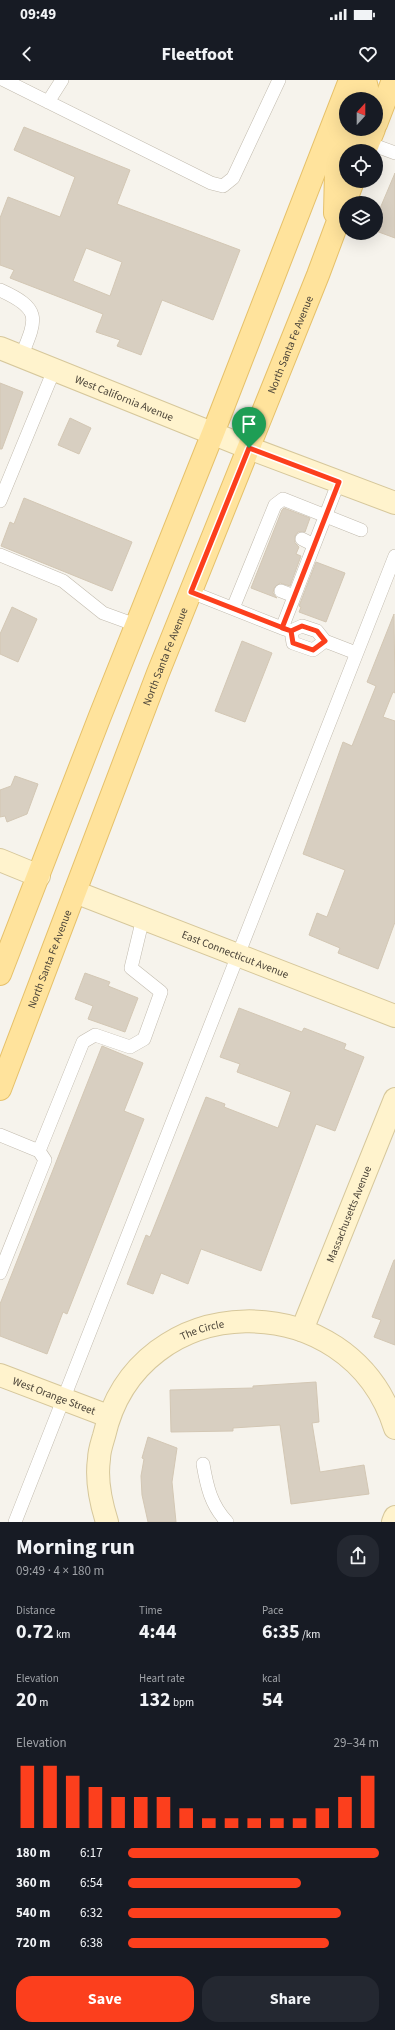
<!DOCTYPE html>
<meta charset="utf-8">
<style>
body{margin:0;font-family:"Source Sans 3",sans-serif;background:#242831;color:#f1f3f6;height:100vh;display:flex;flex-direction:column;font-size:15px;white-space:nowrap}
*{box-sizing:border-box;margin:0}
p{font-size:13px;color:#9ea1a6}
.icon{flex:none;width:22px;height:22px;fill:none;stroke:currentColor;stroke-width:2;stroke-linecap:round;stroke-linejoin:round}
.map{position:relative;height:1442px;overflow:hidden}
.drawer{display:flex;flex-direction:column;background:#171b24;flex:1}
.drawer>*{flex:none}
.needle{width:26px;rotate:21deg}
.controls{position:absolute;left:339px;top:12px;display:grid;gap:8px}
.controls a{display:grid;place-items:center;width:44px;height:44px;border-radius:50%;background:#171b24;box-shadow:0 4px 16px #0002;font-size:20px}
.pin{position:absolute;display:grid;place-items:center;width:34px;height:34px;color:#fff;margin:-41px -17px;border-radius:50% 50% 50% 0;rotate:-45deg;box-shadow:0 0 4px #0007}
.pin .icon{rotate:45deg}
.round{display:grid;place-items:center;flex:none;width:42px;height:42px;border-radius:16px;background:#242831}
.head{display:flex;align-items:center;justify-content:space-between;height:68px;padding:0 16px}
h1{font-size:22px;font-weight:700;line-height:30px}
.figures{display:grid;grid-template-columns:repeat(3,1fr);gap:6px;height:68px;padding:4px 16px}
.figures div{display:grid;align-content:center}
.figures b{font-size:20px;font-weight:700}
.figures small{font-size:11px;font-weight:400}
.figures p{font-size:11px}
.chart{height:112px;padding:8px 16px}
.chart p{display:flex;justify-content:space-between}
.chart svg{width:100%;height:72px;margin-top:4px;stroke:#fc3f1d;stroke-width:6}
.primary-button{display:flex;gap:8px;margin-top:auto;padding:8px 16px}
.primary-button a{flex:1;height:46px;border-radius:16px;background:#fc3f1d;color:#fff;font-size:16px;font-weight:700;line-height:46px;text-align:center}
.primary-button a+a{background:#242831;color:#f1f3f6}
ul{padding:0 16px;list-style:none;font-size:13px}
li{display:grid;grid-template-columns:64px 48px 1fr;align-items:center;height:30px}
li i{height:10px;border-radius:5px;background:#fc3f1d}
.status{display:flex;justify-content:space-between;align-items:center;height:28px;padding:0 20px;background:#171b24;direction:ltr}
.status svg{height:11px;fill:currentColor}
header{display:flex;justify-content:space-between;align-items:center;height:52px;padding:0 16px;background:#171b24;font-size:18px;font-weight:700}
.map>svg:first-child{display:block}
</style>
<div class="status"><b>09:49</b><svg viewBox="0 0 49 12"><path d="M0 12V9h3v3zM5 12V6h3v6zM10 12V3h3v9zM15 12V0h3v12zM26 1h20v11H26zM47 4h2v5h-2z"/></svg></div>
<header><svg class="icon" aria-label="back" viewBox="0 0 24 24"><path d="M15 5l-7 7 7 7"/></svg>Fleetfoot<svg class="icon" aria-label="heart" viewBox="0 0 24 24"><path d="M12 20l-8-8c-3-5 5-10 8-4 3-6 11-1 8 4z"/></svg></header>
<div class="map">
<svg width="395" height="1442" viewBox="0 0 395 1442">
<rect width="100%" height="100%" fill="#f6f3ec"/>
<path fill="#d8cfc1" stroke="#d3c7b4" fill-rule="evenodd" d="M24 47 130 90 117 124 240 170 213 240 162 220 141 275 117 266 120 260 96 252 103 234 10 198 14 190 0 185V138L8 117 60 137 75 97 14 70ZM86 168 122 182 110 216 73 201Z
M395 93V158L376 151V138Z
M0 303 23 312 2 369H0Z
M70 338 91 348 79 374 58 365Z
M24 418 132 462 112 511 1 466 10 442 14 444Z
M284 428 310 438 305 452H298L295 456V463L299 467 296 474 301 476 290 506 280 503 274 508 273 513 277 518 251 508 282 430Z
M316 482 345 493 326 542 299 532 301 527 299 526Z
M12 527 37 539 18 582 0 574V554Z
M394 534 395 613 393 612 383 637 395 641V842L378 889 338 873 340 868 309 855 317 833 327 837 345 790 303 774 343 662 352 666 376 606 367 602Z
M242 561 272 573 245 642 215 631Z
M15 696 38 704 27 734 7 742 5 736 0 737V710L11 706Z
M85 893 110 902 108 906 138 918 125 952 88 939 93 926 75 919Z
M239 928 302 952 304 948 346 964 344 969 364 977 335 1051 316 1044 261 1191 201 1169 188 1204 161 1193 153 1214 127 1204 146 1155 150 1157 206 1017 225 1024 224 1027 278 1048 291 1012 237 992 240 984 220 977Z
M102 966 143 983 124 1031 144 1039 67 1234 63 1232 47 1274 0 1256V1224Z
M394 1180H395V1265L374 1257 381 1240 372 1237Z
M316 1302 319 1342 312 1343 320 1392 364 1385 369 1414 291 1424 280 1345 233 1348V1351L171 1352 170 1310 253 1308V1306Z
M148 1357 177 1368 172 1402 176 1442H148L142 1415 141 1396 144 1379 142 1378Z"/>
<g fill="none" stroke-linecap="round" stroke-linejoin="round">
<defs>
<path id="lane" d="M4 0 211 103 223 106 233 98 279 0
M48 22 62 0
M368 63 395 73
M0 210C42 229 37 238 21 277
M0 421 54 290
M302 459 314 465
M0 475 63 501 103 533 136 545
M281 511 294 516
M191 512 282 548 339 401
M233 528 275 425 283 419 361 450
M282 548 291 551 302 546 317 551 325 561 313 570 293 563 291 551
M325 561 356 573
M0 1055 39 1071 45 1080 0 1193
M39 1071 83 962 95 955 130 967 144 959 161 912 131 888 143 838
M203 1384C207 1407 211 1425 227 1442
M15 1442 395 476"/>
<g id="secondary">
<path id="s1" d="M0 268 249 368 395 423"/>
<path d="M0 780 39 796"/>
<path id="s2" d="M75 812 395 936"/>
<path id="s3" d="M302 1250 395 1019"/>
<path id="s4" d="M0 1295 108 1336"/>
<path id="s5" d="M107 1442C101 1423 96 1399 99 1379 99 1371 102 1363 104 1356 138 1206 350 1203 395 1348"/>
<path d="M393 1442 395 1437"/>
</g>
<g id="primary">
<path d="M362 19 367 8 365 0"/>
<path d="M376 44 393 0"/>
<path d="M365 71 374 49"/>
<path d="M335 133 336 92 351 49"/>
<path d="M0 894 100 636 213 353 350 0"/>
<path id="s6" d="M0 1009 158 593 318 195 353 101"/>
</g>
</defs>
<use href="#lane" stroke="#c2bbae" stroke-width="14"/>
<use href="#secondary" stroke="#d6c79b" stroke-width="24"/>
<use href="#primary" stroke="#e6c16a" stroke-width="24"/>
<use href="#lane" stroke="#fff" stroke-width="13"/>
<use href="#secondary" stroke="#fff3cd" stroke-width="22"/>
<use href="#primary" stroke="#ffe39c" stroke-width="22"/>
</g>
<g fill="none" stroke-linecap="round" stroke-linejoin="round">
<defs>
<path id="route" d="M249 368 191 512 291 551 302 546 317 551 325 561 313 570 293 563 291 551 282 548 339 402 249 368"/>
</defs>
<use href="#route" stroke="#fff" stroke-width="8"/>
<use href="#route" stroke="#fc3f1d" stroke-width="5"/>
</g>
<g text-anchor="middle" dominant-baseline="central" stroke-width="3.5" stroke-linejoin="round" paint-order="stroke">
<g font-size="11" fill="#4b4439" stroke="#fff">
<text stroke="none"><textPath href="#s6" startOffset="799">North Santa Fe Avenue</textPath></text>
<text stroke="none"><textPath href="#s1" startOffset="134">West California Avenue</textPath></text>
<text stroke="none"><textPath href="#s6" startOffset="463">North Santa Fe Avenue</textPath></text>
<text stroke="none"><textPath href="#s2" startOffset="172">East Connecticut Avenue</textPath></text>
<text stroke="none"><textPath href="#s6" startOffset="139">North Santa Fe Avenue</textPath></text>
<text stroke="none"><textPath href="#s3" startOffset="125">Massachusetts Avenue</textPath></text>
<text stroke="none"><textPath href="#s5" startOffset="240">The Circle</textPath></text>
<text stroke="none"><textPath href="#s4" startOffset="58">West Orange Street</textPath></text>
</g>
</g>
</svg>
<div class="controls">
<a><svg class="needle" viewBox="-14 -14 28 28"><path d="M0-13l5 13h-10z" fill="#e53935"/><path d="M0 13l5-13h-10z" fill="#9ea1a6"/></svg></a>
<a><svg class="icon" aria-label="locate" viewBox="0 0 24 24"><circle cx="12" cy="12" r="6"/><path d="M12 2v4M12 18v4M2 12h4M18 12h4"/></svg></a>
<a><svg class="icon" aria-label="layers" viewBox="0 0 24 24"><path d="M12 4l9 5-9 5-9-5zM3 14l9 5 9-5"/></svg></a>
</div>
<div class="pin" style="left:249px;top:368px;background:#1e9e55"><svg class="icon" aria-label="arrive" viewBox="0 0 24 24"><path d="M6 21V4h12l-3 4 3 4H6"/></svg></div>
</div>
<section class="drawer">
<div class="head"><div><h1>Morning run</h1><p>09:49 · 4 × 180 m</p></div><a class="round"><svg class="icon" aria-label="share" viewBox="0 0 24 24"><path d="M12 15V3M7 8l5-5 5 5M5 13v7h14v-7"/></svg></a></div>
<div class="figures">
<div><p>Distance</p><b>0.72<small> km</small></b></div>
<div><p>Time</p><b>4:44</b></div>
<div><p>Pace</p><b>6:35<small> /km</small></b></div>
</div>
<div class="figures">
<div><p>Elevation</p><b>20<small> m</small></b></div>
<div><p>Heart rate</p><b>132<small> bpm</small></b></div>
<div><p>kcal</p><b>54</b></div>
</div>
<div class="chart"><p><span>Elevation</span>29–34 m</p>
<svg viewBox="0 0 160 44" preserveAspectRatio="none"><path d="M5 44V6M15 44V6M25 44V12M35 44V19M45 44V25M55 44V25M65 44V25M75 44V32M85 44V38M95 44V38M105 44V38M115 44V38M125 44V38M135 44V32M145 44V25M155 44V12"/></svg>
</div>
<ul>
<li><b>180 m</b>6:17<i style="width:100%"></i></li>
<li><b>360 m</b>6:54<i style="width:69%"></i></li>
<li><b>540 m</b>6:32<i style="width:85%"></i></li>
<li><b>720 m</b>6:38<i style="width:80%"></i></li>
</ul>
<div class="primary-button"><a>Save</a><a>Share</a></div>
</section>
